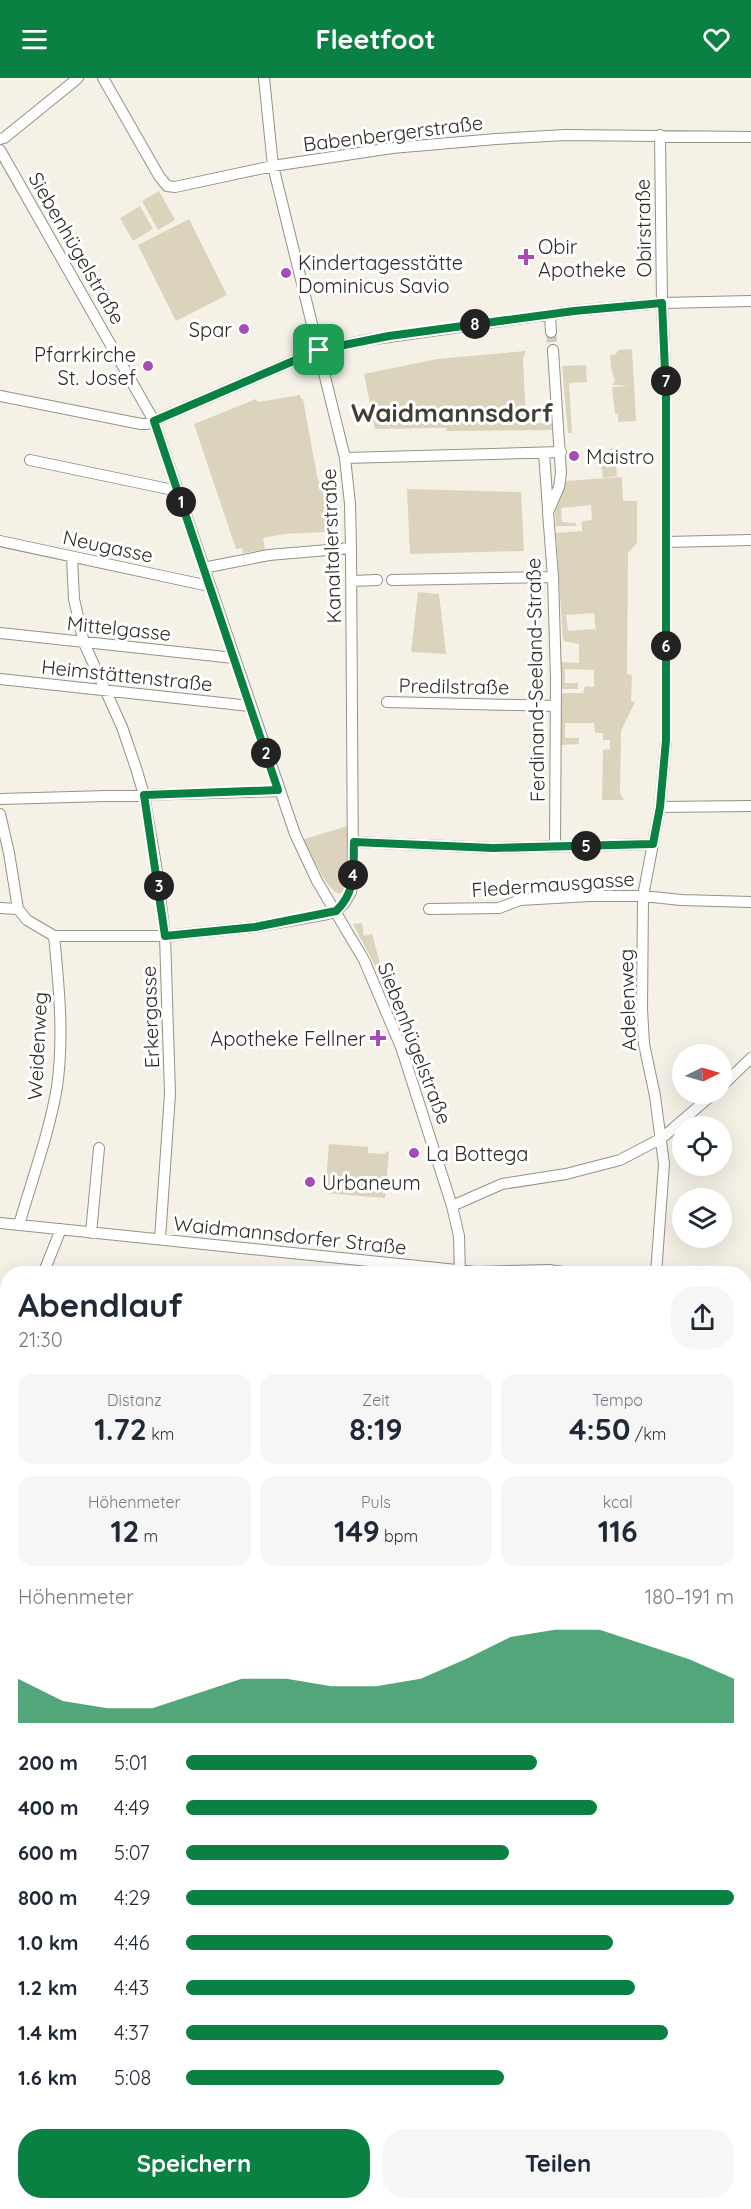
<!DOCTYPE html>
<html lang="de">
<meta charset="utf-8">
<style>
body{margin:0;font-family:Quicksand,sans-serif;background:#f6f6f7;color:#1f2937;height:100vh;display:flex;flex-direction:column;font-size:22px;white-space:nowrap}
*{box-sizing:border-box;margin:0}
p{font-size:20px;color:#747a83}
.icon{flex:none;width:33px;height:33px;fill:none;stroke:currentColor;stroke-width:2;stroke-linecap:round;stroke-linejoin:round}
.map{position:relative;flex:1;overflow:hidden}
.panel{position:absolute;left:0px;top:1188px;width:752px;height:944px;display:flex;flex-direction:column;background:#fff;border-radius:24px 24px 0 0;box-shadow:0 6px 24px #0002}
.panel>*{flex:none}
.needle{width:39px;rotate:85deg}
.controls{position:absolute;left:672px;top:966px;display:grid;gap:12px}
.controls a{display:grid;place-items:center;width:60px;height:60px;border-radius:50%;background:#fff;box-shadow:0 6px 24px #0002;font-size:30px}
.pin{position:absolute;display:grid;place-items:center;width:51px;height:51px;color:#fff;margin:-26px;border-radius:12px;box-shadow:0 3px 9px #0006}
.km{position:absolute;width:30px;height:30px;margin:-15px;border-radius:50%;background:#222;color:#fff;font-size:16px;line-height:30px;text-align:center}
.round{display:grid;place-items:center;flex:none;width:63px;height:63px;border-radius:24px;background:#f6f6f7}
.summary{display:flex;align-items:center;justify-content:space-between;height:102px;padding:0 18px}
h1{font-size:33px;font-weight:800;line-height:45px}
.metrics{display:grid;grid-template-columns:repeat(3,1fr);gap:9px;height:102px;padding:6px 18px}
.metrics div{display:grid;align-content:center;border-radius:15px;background:#f6f6f7;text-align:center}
.metrics b{font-size:30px;font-weight:800}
.metrics small{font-size:16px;font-weight:400}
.metrics p{font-size:16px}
.chart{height:168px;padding:12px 18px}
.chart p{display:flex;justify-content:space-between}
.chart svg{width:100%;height:108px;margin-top:6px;fill:#0b8043;opacity:.7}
.primary-button{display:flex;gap:12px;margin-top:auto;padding:12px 18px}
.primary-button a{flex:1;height:69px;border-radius:24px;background:#0b8043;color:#fff;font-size:24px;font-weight:800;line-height:69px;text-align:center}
.primary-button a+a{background:#f6f6f7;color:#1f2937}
ul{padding:0 18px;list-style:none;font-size:20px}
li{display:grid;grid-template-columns:96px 72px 1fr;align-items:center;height:45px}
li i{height:15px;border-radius:8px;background:#0b8043}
header{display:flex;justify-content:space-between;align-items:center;height:78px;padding:0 18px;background:#0b8043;color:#fff;font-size:27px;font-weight:800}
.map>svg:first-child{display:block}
</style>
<header><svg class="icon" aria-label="menu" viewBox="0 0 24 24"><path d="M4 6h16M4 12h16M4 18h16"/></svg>Fleetfoot<svg class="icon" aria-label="heart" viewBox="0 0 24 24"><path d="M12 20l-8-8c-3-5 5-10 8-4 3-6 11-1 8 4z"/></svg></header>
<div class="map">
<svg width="751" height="2131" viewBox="0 0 751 2131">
<rect width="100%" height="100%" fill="#f5f1e6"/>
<path fill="#dcd3bc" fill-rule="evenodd" d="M159 113 175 142 158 152 142 123Z
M140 128 153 151 133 163 120 140Z
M189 141 227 217 176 243 138 167Z
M632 271 636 343 618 344V336H615L612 309 630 308 612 307 615 303 611 289 610 277 616 276 618 272Z
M526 273 523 281 526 344 554 346V352L447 353 446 350 375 351 364 296 437 281Z
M586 287 587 304 569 305 572 355H568L562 288Z
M300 317 301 321H303L318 403 323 404 324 409H325L327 450H325V454L284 456 263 460 265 472 243 475 242 470 236 471 194 346 256 321 258 324Z
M615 370 617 398 603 400 600 379 608 378 609 371Z
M622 399 623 423H637V465L628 475 627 596 632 597 631 623 635 624 621 653 620 715 624 722H602L603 672 610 671V662H603V655H595L594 645H565V660H579V666L561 667V615H583L585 608 594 609V592L565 591V605H578V611H561V584L579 585V566L563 563 556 455 582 453V443L592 442 591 427 561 430 562 444 576 445V448H556L555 434 566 403ZM594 535 596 557 595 551 568 553 566 537Z
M407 411 521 414 524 473 410 476Z
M418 514 439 516 446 576 411 574Z
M348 748V804L345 813 339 816C324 809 312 776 304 761Z
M362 845 364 858 372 856 382 892 379 895 353 846Z
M329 1066 368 1069V1075L385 1076 386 1073 389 1074 385 1120 325 1115Z
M0 1331 7 1333V1384L0 1382Z
M744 1670H751V1740H744Z"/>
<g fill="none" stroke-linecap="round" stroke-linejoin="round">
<path stroke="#cdc9c0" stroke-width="10" stroke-dasharray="10 5" stroke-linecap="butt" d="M551 254 553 272"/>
<defs>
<path id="minor" d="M103 0 159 98 167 108 175 109 273 88 392 70 496 61 565 57 751 59
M0 61 4 60 78 0
M0 72 154 343 295 756 317 803 364 882 401 969 452 1128 459 1158 460 1196
M550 236 551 254
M553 272 561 395 559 409 548 434 553 499 556 601 555 769
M0 318 141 346H147L319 272 368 262 574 233 662 225 751 223
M544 375 548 431
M345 380 561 374
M30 382 178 413
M0 463 209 508
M667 464 751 462
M72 479 74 521 84 565 122 649 136 690 144 717 156 787 165 858 170 1016 160 1161
M203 490 269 477 351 470
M392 502 553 499
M352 503 377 502
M0 555 234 580
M0 601 250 628
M387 624 556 628
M0 721 278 713
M660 729 751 728
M0 736 9 775 18 831
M354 764 493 770 653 766
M0 830 18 831 27 842 54 858H165L255 849 328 836 336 833 344 826 351 814 353 799 351 470 350 426 345 380 273 88 264 0
M429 831 499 830 520 822 590 818H643L681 822 751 824
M722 1008 751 980
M452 1128 502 1106 566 1096 620 1082 662 1060 713 1016
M0 1145 476 1194 549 1192 577 1196
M19 1147C32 1101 49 1056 57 1009 64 960 59 907 54 858
M91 1155 99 1070
M43 1196 61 1151
M656 1196 664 1086 655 1018 644 966 642 931 643 818 660 729 666 662V316L662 225 660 57
M744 1225 751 1226
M0 1275 8 1267
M744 1336 751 1337
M744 1492 751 1495
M0 1511 8 1513
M744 1550 751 1535
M744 1744H751
M0 1758 8 1723
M0 1895H8
M750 2013 745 1966 748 1958 751 1957
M371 2124 372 2131
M503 2124V2131
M630 2124V2131
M704 2124 705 2131
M737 2124V2131
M185 2131V2124"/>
<path id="major" d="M0 2021 8 2022
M744 2040 751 2039
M744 2052 751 2051"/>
</defs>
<use href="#minor" stroke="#969289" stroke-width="12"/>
<use href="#major" stroke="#a46bab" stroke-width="15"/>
<use href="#minor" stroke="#fff" stroke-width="10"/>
<use href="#major" stroke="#efbbf7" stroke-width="14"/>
<path stroke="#85827b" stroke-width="3" d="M744 1591 751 1574
M744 1605 751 1588
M723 2124 724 2131
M318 2131 372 2129 399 2131"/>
</g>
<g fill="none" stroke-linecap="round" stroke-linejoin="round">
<defs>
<path id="route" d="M662 225 666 316V662L660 729 653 766 493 770 354 764C353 791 357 813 336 833L255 849 165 858 144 717 278 712 154 343 319 272 389 258 574 233Z"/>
</defs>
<use href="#route" stroke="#fff" stroke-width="12"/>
<use href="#route" stroke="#0b8043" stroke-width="8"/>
</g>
<g fill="#a74bb5" stroke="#fff" stroke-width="2">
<path d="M523 170h6v6h6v6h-6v6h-6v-6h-6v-6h6z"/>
<circle cx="286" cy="195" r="6"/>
<circle cx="244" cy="251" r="6"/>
<circle cx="148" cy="288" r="6"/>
<circle cx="574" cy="378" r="6"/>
<path d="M375 951h6v6h6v6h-6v6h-6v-6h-6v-6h6z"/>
<circle cx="414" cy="1075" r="6"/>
<circle cx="310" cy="1104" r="6"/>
</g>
<g text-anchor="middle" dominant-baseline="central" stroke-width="6" stroke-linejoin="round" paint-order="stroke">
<g font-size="20" fill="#2c2a26" stroke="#fff">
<text transform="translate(393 55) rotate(-7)">Babenbergerstraße</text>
<text transform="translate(643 150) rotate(-91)">Obirstraße</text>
<text transform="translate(77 170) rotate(60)">Siebenhügelstraße</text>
<text transform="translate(108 468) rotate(12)">Neugasse</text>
<text transform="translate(331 468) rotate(-92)">Kanaltalerstraße</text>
<text transform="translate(119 550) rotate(6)">Mittelgasse</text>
<text transform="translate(127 597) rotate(6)">Heimstättenstraße</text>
<text transform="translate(535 602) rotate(-91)">Ferdinand-Seeland-Straße</text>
<text transform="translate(454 608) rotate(1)">Predilstraße</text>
<text transform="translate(553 806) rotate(-4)">Fledermausgasse</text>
<text transform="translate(627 922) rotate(-92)">Adelenweg</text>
<text transform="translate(150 939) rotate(-92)">Erkergasse</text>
<text transform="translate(415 965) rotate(69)">Siebenhügelstraße</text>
<text transform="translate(37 968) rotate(-87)">Weidenweg</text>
<text transform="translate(290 1157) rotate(6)">Waidmannsdorfer Straße</text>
</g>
<g font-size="20" fill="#2c2a26" stroke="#fff" text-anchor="start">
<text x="538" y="168">Obir<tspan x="538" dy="23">Apotheke</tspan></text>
<text x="298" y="184">Kindertagesstätte<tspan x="298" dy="23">Dominicus Savio</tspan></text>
<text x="232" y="251" text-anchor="end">Spar</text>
<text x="136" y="276" text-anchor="end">Pfarrkirche<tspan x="136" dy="23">St. Josef</tspan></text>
<text x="586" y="378">Maistro</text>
<text x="366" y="960" text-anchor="end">Apotheke Fellner</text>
<text x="426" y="1075">La Bottega</text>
<text x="322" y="1104">Urbaneum</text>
</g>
<g font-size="26" font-weight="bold" fill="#433f37" stroke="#fff">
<text x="452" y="334">Waidmannsdorf</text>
</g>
</g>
</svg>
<div class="controls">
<a><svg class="needle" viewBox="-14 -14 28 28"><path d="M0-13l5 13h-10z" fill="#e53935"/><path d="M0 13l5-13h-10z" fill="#747a83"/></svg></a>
<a><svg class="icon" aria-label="locate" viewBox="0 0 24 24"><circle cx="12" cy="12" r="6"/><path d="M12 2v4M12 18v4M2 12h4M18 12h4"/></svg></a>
<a><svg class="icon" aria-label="layers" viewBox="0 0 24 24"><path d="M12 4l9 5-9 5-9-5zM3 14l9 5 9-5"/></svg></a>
</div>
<div class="pin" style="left:319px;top:272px;background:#1e9e55"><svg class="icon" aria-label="arrive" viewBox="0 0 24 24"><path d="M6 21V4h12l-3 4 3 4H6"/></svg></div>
<b class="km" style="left:181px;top:424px">1</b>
<b class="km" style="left:266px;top:675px">2</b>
<b class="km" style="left:159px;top:808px">3</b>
<b class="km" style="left:353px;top:797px">4</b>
<b class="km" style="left:586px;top:768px">5</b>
<b class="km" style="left:666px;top:568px">6</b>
<b class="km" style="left:666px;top:303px">7</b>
<b class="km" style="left:475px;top:246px">8</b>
<section class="panel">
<div class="summary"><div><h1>Abendlauf</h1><p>21:30</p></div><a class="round"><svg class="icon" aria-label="share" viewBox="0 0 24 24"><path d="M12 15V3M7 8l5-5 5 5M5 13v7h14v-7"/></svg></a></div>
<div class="metrics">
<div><p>Distanz</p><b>1.72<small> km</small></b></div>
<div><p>Zeit</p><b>8:19</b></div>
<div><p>Tempo</p><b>4:50<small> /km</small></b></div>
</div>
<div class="metrics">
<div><p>Höhenmeter</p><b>12<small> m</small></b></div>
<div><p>Puls</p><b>149<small> bpm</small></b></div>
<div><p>kcal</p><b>116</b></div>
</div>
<div class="chart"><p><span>Höhenmeter</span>180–191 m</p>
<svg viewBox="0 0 160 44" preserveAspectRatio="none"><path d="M0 44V26L10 35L20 38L30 38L40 32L50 26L60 26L70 29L80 29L90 26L100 18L110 9L120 6L130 6L140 12L150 18L160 26V44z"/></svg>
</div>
<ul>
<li><b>200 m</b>5:01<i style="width:64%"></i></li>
<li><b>400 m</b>4:49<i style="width:75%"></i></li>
<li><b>600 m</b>5:07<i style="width:59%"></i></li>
<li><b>800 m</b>4:29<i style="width:100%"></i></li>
<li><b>1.0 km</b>4:46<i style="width:78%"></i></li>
<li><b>1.2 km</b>4:43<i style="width:82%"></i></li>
<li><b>1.4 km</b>4:37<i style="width:88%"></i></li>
<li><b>1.6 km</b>5:08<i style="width:58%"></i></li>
</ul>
<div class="primary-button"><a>Speichern</a><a>Teilen</a></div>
</section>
</div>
